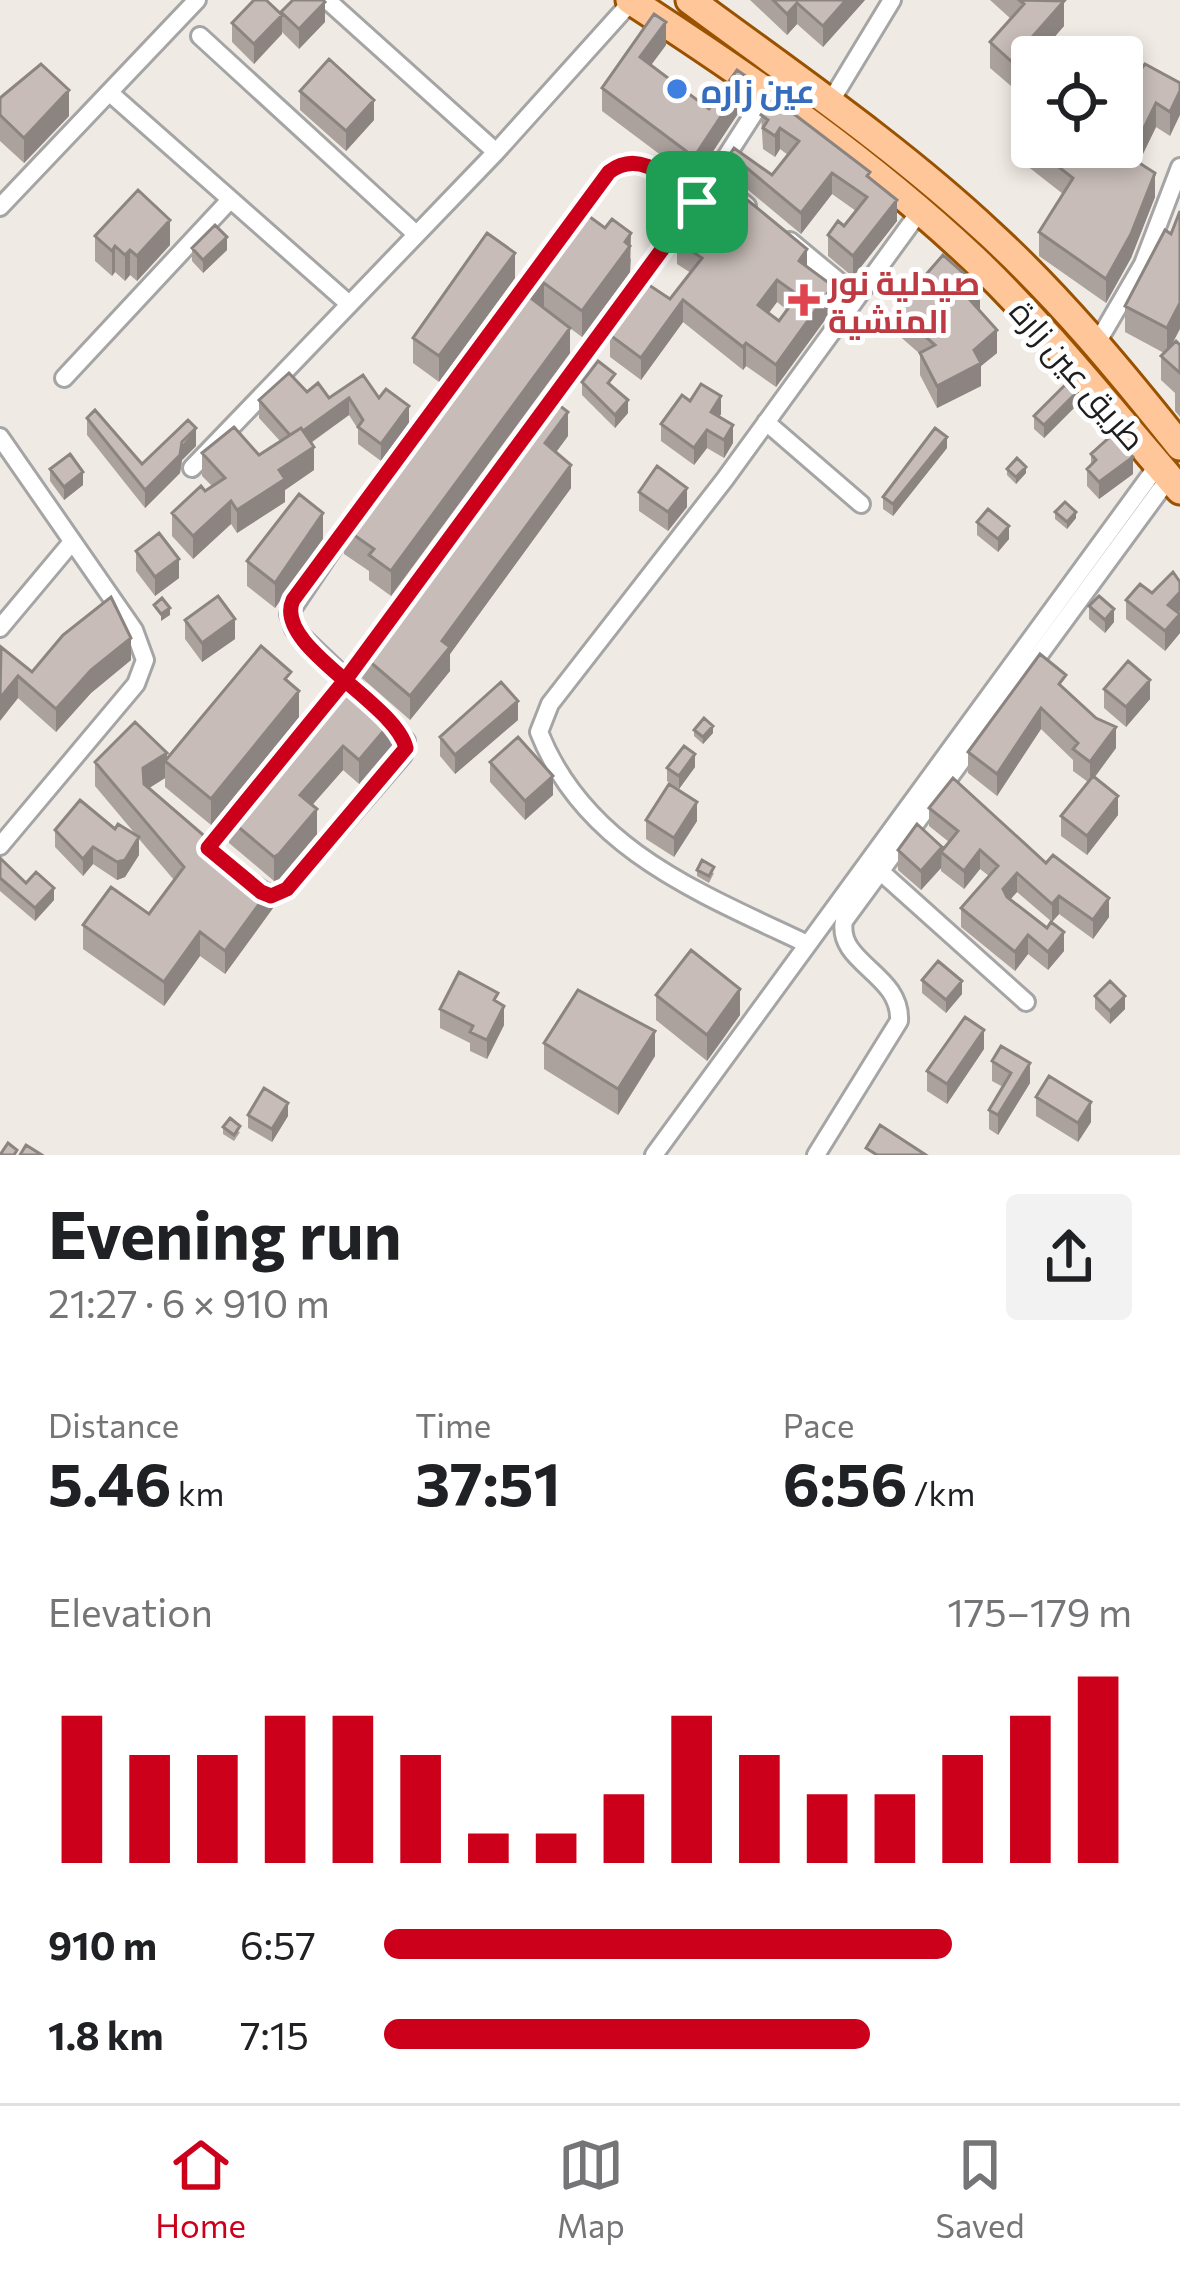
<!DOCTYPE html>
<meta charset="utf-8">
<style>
body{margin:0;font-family:Commissioner,Cairo,sans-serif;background:#f2f2f2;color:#202124;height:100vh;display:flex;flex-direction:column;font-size:45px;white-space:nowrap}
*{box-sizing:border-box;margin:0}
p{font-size:39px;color:#757577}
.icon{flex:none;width:66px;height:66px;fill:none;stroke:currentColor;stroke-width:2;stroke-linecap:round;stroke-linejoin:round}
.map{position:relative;height:1155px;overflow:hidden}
.drawer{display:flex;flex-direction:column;background:#fff;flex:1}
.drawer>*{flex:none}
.tools{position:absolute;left:1011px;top:36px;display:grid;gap:24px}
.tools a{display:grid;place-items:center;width:132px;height:132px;border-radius:12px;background:#fff;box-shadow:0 6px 18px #0003;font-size:60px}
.pin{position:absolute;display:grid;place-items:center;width:102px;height:102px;color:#fff;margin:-51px;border-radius:24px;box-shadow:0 6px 18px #0006}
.round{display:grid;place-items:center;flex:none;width:126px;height:126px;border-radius:12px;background:#f2f2f2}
.summary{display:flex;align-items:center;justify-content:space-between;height:204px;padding:0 48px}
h1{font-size:66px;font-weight:700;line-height:90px}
.metrics{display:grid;grid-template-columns:repeat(3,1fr);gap:18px;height:204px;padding:12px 48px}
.metrics div{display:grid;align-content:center}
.metrics b{font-size:60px;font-weight:700}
.metrics small{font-size:33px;font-weight:400}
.metrics p{font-size:33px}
.chart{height:336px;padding:24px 48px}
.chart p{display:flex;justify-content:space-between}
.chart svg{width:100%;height:216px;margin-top:12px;stroke:#cc001a;stroke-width:6}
ul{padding:0 48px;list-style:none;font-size:39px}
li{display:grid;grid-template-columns:192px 144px 1fr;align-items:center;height:90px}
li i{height:30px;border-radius:15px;background:#cc001a}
.tab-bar{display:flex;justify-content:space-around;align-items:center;height:168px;border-top:3px solid #e0e0e0;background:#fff;font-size:33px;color:#757577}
.tab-bar a{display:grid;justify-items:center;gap:6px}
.tab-bar .selected{color:#cc001a}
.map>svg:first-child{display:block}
</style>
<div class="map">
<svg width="1180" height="1155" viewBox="0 0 1180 1155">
<rect width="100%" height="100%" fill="#f0eae4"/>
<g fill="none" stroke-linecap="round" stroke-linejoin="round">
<defs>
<path id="street" d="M327 0 496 152
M200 36 416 234
M110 93 349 304
M829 104 892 0
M711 176 747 206
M0 207 197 0
M568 228 609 173 626 163 651 167 697 202
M790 241 854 294
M1097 343 1143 264 1180 167
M64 378 229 201
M541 414 697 202 767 93
M766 422 861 504
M0 437 134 630 145 660 136 684 0 846
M192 468 496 152 632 1
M356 514 289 614 294 629 358 690
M0 628 72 542
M341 685 376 638
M208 848 242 808
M880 871 1026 1002
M254 885 271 896 287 889 403 755 406 741 376 709
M805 943C700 893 585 849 539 732L550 704 725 479 920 211
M654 1155 1158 465
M816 1155 899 1021C902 974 836 963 844 921L1169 478"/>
<path id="primary" d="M630 0C750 78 869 160 973 258 1048 330 1112 412 1180 490
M690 0C791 75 897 147 989 233 1060 298 1120 371 1180 446"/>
</defs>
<use href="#street" stroke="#a5a5a5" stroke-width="22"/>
<use href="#primary" stroke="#985200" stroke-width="33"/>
<use href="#street" stroke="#fff" stroke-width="16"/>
<use href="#primary" stroke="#ffc699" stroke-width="27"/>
</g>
<path fill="#aba29d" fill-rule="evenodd" d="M750 0H865L823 47 797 24 787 35Z
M990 0H1063L1064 26 1037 57H1032V63L1011 86 990 68V42L1011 19Z
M281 14 325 22 299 49 282 32 254 64 232 42V23Z
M666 45 651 65 709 109 747 100 694 180 602 111V88Z
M1180 83 1170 136 1156 127 1138 163 1155 197 1131 258 1106 303 1039 256V232L1063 194 1013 155V131L1032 147H1122V94Z
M300 91 374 120 346 151 300 110Z
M0 98 69 116 24 163 0 141Z
M761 115 870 179 897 221 853 277 828 256V235L844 226 856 211 832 194 801 234 730 175V154L772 175 788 155 780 149 775 157 763 149Z
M579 209 631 259 630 272 582 337 544 309 570 353 391 596 369 580V571L344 554V528Z
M711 218 807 267 833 309 776 387 746 366 743 370 683 322 641 380 610 357V335L670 299 691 273 677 264V241ZM777 302 787 310 779 321 769 313Z
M1171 234V345H1180V417L1175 411V393L1161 380V356L1164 353 1125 332V306Z
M95 236 170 245 137 281 130 275 125 281 115 272 112 276 95 261Z
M192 248 227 250 203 273 192 261Z
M515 278 439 382 413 363V338Z
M895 310 980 311 997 353 981 366V386L937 408 920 375V354L895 332Z
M582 382 628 413 615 428 582 395Z
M307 392 329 398H379L409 423 381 461 358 444V429L349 415 311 443 314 470 285 490V502L237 533 231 524 193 559 172 536V513L212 486 202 476V453L259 455 280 441 259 418V400Z
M690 401 721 414 719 417 733 443 724 458 707 448 694 465 661 441V424Z
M1075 407 1044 438 1034 429V416Z
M87 418 142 464 196 446 182 460 180 473 145 508 87 435Z
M568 436 556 452 571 488 450 654V671L410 720 362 678V655Z
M947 448 893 516 883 509V497Z
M1091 454 1133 474 1099 499 1087 486V469L1091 465Z
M50 469 83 485 64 500 50 481Z
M1007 469 1026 473 1016 484 1007 475Z
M639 492 687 507 668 531 639 511Z
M1055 512 1076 518 1067 529 1055 519Z
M977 522 1009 539 998 552 977 535Z
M323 539 275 608 247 586V561Z
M136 551 179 578 155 596 136 571Z
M1152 593 1178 613 1180 633 1165 651 1126 619V600Z
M1089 606 1114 622 1105 633 1089 619Z
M185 620 235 639 202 662 185 639Z
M0 649 32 672 131 660 91 693 56 732 18 698 0 720Z
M347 674 392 745 359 784 343 770 312 805 317 834 279 879 274 881 229 843V819Z
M291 684 299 717 211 825 165 787V778L149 788 273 908 225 974 200 956 164 1006 83 949V925L149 914 174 880 139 839V855L125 877 117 880 93 864 83 876 55 847V830L115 829 137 836 95 786V762L167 759Z
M1104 689 1150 699 1126 727 1104 708Z
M1066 690 1116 748 1095 777 1118 815 1087 855 1061 836V816L1088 782 1073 771V760L1041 729 997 796 968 773V752Z
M518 720 455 774 440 756V737Z
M694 730 713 733 703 744 694 736Z
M490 762 553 795 525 820 490 782Z
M695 767 679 789 667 781V768Z
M929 808 1046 863 1109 917 1093 939 1059 914 1052 922 1017 892 1010 899 1064 951 1048 970 1028 954 1015 971 961 927V908L989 876 980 869 964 889 941 871V868L921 890 898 870V850L942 851 949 842 929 826Z
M646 820 697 821 674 857 646 839Z
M0 858 26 883 54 900 35 921 0 891Z
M697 870 714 873 709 883 697 876Z
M922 980 962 994 946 1013 922 993Z
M656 995 740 1015 707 1061 656 1020Z
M1095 996 1125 1009 1110 1024 1095 1009Z
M440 1009 504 1025 487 1059 470 1051V1043L440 1028Z
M544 1043 655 1056 618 1115 544 1069Z
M984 1049 947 1104 927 1091V1071Z
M992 1061 1030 1083 998 1135 989 1129V1110L1003 1087 992 1081Z
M1036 1097 1091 1122 1078 1142 1036 1116Z
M248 1115 288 1116 272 1142 248 1128Z
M223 1127 240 1132 234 1141 223 1134Z"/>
<path fill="#8b8480" d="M846 0H865L823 47V26Z
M1064 1V26L1037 57H1032V63L1011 86V61Z
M325 2V22L299 49V29Z
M797 3V24L787 35V14Z
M282 15V34L254 64V44Z
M666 22V45L640 80V57Z
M747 77V100L694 180V157Z
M69 90V116L24 163V138Z
M1180 91V115L1170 136V112Z
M374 100V120L346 151V131Z
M1156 103V127L1130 181V157Z
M780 128V149L775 157V136Z
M832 173V194L801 234V213Z
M1155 173V197L1131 258 1106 303V279Z
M897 200V221L853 277V256Z
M170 220V245L137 281V256Z
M631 233 630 272 582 337V311Z
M227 237V250L203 273V260Z
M115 246V272L112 276V251Z
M807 249V272L799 261Z
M130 250V275L125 281V255Z
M515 253V278L439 382V356Z
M777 280V302L758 327V305Z
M544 283V309L532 299Z
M833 286V309L776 387V365Z
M980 288V311L970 300Z
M683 300V322L641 380V358Z
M1180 303V329L1167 354V328Z
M570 328V353L391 596V571Z
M997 330V353L981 366V386L937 408V386Z
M746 343V366L743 370V347Z
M1075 394V407L1044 438V425Z
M721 396V414L711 430V412Z
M349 398V415L293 455V438Z
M628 400V413L615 428V415Z
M409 406V423L381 461V444Z
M568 412V436L545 467V443Z
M733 425V443L724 458V440Z
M196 428V446L182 460 180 473 145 508V490Z
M707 430V448L694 465V448Z
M947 437V448L893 516V504Z
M314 447V470L285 490V502L237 533V510L279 470Z
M1133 457V474L1099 499V482Z
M571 465V488L450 654V671L410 720V696L442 641Z
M1026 467V473L1016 484V477Z
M83 472V485L64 500V487Z
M687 488V507L668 531V512Z
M231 501V524L193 559V536Z
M1076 512V518L1067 529V522Z
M323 513V539L275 608V583Z
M1009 526V539L998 552V539Z
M179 559V578L155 596V577Z
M1180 592V611L1168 624V605Z
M170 608V615L161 621V614Z
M1114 609V622L1105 633V620Z
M1180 614V633L1165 651V631Z
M235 619V639L202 662V643Z
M131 638V660L91 693 56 732V709L91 670Z
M18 676V698L0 721V698Z
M1150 680V699L1126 727V707Z
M299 691V717L211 825V799Z
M518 701V720L455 774V755Z
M1041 708V729L997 796V774Z
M392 721V745L359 784V760Z
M713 726V733L703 744V737Z
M1116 727V748L1090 783V762Z
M343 746V770L300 819V795Z
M167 753V763L165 761V778L143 792V768Z
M695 754V767L679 789V776Z
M553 776V795L525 820V801Z
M1118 796V815L1087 855V836Z
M697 802V821L674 857V838Z
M317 809V834L279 879 274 881V857Z
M139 837V855L125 877 117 880V862Z
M93 847V864L83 876V859Z
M942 847 941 868 921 890V871Z
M980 850V869L964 889V871Z
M1017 873V892L1003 908V889Z
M273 885V908L225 974V951Z
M54 888V900L35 921V908Z
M1059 896V914L1052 922V904Z
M1109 898V917L1093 939V920Z
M200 932V956L164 1006V982Z
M1064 932V951L1048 970V952Z
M1028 935V954L1015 971V952Z
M962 981V994L946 1013V1000Z
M740 989V1015L707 1061V1035Z
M1125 996V1009L1110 1024V1011Z
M504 1006V1025L487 1059V1040Z
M984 1030V1049L947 1104V1084Z
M655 1031V1056L618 1115V1089Z
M1030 1063V1083L998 1135V1115Z
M1091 1102V1122L1078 1142V1123Z
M288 1103V1116L272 1142V1129Z"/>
<path fill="#c7bcb7" stroke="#8b8480" stroke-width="3" fill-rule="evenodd" d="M254 0H266L282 15 254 44 232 23Z
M293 0H323L325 2 299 29 281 12Z
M773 0H846L823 26 797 3 787 14Z
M1019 0 1064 1 1011 61 990 42 1024 4Z
M654 14 666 22 640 57 709 109 737 70 747 77 694 157 602 88Z
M329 59 374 100 346 131 300 91Z
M41 64 69 90 24 138 0 115V98Z
M1145 64 1180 83V91L1170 112 1156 103 1130 157 1155 173 1131 234 1106 279 1039 232 1073 178 1033 147H1122V94Z
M773 98 870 172 867 176 897 200 853 256 828 235 838 221 844 226 867 197 832 173 801 213 730 154 734 148 772 175 799 141 780 128 775 136 763 128 768 120 761 115Z
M1031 105H1032V146L1013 131Z
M734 189 807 249 799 261 833 286 776 365 746 343 743 347 683 300 641 358 610 335 646 283 670 299 702 258 677 241 698 210 711 218ZM777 280 798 295 779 321 758 305Z
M138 190 170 220 137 256 130 250 125 255 115 246 112 251 95 236Z
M579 209 605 228 612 219 631 233 625 242 630 246 582 311 544 283 532 299 570 328 391 571 369 555 374 549 344 528Z
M1180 211V303L1167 328 1125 306 1165 230 1171 234Z
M215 225 227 237 203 260 192 248Z
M487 233 515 253 439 356 413 338Z
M943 255 980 288 970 300 997 330 974 350 981 363 937 386 920 353 935 345 895 310Z
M1176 341 1180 345V373L1161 356Z
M598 361 615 374 608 383 628 400 615 415 582 382Z
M289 373 307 392 318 383 329 398 363 375 379 398 386 389 409 406 381 444 358 427 363 420 349 398 303 431 301 428 290 435 259 400Z
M701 384 721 396 711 412 733 425 724 440 707 430 694 448 661 424 682 395 690 401Z
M1065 385 1075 394 1044 425 1034 416Z
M551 399 568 412 545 443 571 465 442 641 450 647 410 696 362 655Z
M95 410 142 464 188 420 196 428 182 442 180 455 145 490 87 418Z
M234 427 259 455 301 428 314 447 279 470 285 479 237 510 231 501 193 536 172 513 201 486 205 491 225 478 202 453Z
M935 428 947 437 893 504 883 497Z
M1112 435 1133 457 1099 482 1087 469 1096 460 1091 454Z
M70 454 83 472 64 487 50 469Z
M1017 458 1026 467 1016 477 1007 469Z
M657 466 687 488 668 512 639 492Z
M299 494 323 513 275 583 247 561Z
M1065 502 1076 512 1067 522 1055 512Z
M988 509 1009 526 998 539 977 522Z
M159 533 179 559 155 577 136 551Z
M1173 572 1180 582V592L1168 605 1180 614 1165 631 1126 600 1140 584 1152 593Z
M218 596 235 619 202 643 185 620Z
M1099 596 1114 609 1105 620 1089 606Z
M111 597 131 638 91 670 56 709 18 676 0 698 1 647 32 672 63 635Z
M162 598 170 608 161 614 154 605Z
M261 646 291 672 285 679 299 691 211 799 165 761Z
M1040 654 1066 675 1059 684 1096 718 1116 727 1090 762 1073 749 1078 743 1041 708 997 774 968 752Z
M1128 661 1150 680 1126 707 1104 689Z
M347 674 392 721 359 760 343 746 300 795 317 809 279 854 274 857 229 819Z
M501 682 518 701 455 755 440 737Z
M704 718 713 726 703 737 694 730Z
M135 722 167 753 143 768 144 784 253 878 273 885 225 951 200 932 164 982 83 925 111 887 149 914 184 867 95 762Z
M518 737 553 776 525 801 490 762Z
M684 746 695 754 679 776 667 768Z
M1093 776 1118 796 1087 836 1061 816Z
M953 778 1046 863 1053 855 1109 898 1093 920 1059 896 1052 904 1017 873 1003 889 1007 897 1047 928 1051 922 1064 932 1048 952 1028 935 1015 952 961 908 998 866 980 850 964 871 941 852 958 831 929 808Z
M669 784 697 802 674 838 646 820Z
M80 800 115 829 118 824 139 837 125 860 117 862 93 847 83 859 55 830Z
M917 824 942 847 921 871 898 850Z
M0 858 26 883 36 872 54 888 35 908 0 878Z
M702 860 714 867 709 876 697 870Z
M691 950 740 989 707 1035 656 995Z
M938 961 962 981 946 1000 922 980Z
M459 972 498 993 494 1000 504 1006 487 1040 470 1032 473 1026 440 1009Z
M1110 981 1125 996 1110 1011 1095 996Z
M578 990 655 1031 618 1089 544 1043Z
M965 1017 984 1030 947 1084 927 1071Z
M1001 1046 1030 1063 998 1115 989 1110 1011 1073 992 1061Z
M1049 1076 1091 1102 1078 1123 1036 1097Z
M264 1088 288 1103 272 1129 248 1115Z
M230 1118 240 1126 234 1135 223 1127Z
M880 1125 926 1155H877L866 1148Z
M8 1143 17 1150 14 1155H0Z
M26 1145 42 1155H20Z"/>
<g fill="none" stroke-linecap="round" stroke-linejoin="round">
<defs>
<path id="route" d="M697 202C670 182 642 147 609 172L293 600C272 646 395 702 406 748L287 889 271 896 261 892 208 848 346 679 697 202"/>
</defs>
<use href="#route" stroke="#fff" stroke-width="24"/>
<use href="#route" stroke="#cc001a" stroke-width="15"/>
</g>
<circle fill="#3f7fe0" stroke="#fff" stroke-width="4.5" cx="677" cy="89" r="12"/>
<path fill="#e0444e" stroke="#fff" stroke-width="4.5" d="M798 282h12v12h12v12h-12v12h-12v-12h-12v-12h12z"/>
<g text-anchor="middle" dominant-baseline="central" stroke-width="10" stroke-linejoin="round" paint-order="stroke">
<g font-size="33" font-weight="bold" fill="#366cbe" stroke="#fff" text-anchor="start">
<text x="701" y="89">عين زاره</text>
</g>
<g font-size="33" font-weight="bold" fill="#be3a42" stroke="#fff" text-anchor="start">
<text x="828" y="281">صيدلية نور<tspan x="828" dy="38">المنشية</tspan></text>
</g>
<g font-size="33" fill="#1e1e1e" stroke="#fff">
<text transform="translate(1079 374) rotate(49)">طريق عين زارة</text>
</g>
</g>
</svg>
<div class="tools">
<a><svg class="icon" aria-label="locate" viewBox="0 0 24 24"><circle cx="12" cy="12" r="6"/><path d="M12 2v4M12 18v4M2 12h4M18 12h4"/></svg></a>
</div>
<div class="pin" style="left:697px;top:202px;background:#1e9e55"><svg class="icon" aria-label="arrive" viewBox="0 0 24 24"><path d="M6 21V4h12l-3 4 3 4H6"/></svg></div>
</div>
<section class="drawer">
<div class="summary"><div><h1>Evening run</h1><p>21:27 · 6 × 910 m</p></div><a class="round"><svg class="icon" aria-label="share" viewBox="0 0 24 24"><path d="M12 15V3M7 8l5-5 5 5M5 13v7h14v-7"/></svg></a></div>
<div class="metrics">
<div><p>Distance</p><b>5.46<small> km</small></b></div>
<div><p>Time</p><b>37:51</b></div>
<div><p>Pace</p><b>6:56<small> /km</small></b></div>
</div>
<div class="chart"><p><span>Elevation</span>175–179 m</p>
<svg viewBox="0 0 160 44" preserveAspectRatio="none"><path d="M5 44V14M15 44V22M25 44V22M35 44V14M45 44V14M55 44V22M65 44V38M75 44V38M85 44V30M95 44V14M105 44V22M115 44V30M125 44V30M135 44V22M145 44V14M155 44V6"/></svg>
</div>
<ul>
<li><b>910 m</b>6:57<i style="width:76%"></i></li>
<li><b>1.8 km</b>7:15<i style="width:65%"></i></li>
</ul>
</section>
<nav class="tab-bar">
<a class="selected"><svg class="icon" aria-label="home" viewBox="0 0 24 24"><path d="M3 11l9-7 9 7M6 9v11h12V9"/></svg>Home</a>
<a><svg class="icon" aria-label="map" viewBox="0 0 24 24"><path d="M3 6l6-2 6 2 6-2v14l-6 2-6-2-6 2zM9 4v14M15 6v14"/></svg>Map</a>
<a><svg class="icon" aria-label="saved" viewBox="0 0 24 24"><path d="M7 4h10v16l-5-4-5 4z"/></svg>Saved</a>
</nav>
